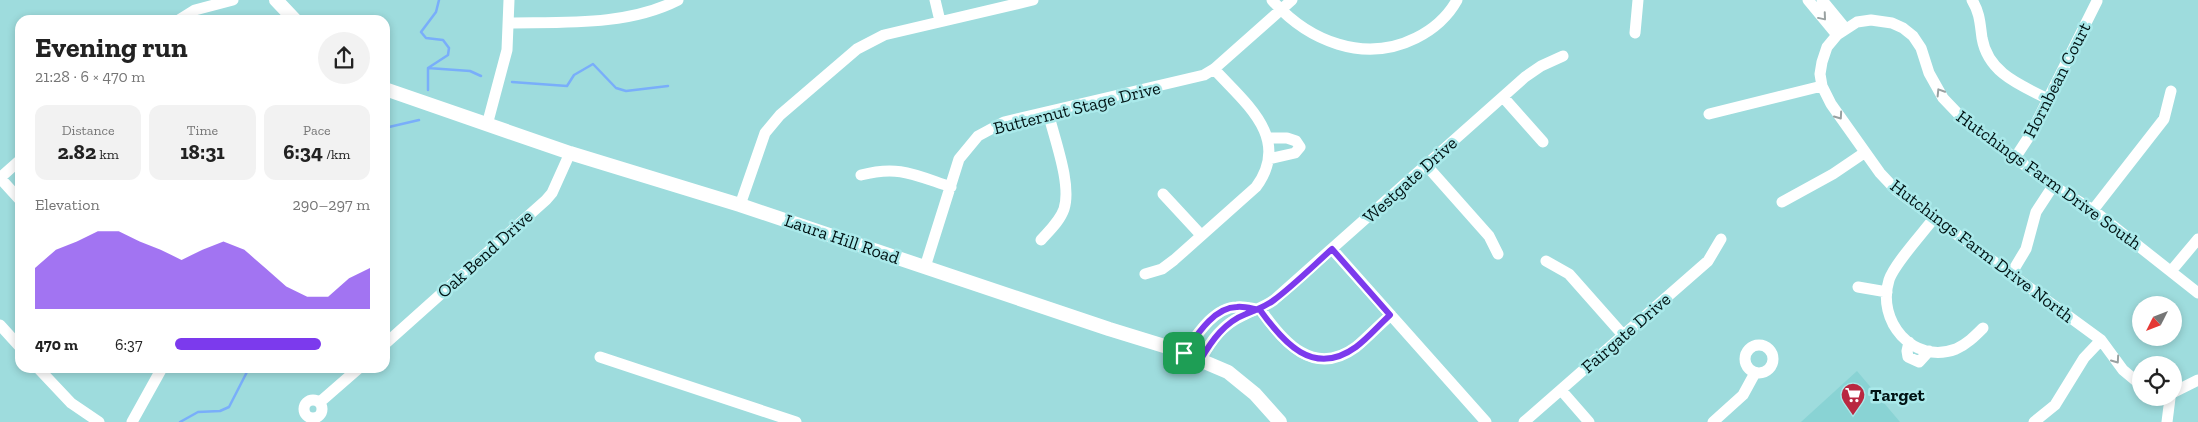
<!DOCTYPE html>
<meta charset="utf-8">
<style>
body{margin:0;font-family:"Zilla Slab",serif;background:#f2f2f2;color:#222;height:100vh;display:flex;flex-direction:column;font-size:19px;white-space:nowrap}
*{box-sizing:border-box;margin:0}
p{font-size:16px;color:#767676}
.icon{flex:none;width:28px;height:28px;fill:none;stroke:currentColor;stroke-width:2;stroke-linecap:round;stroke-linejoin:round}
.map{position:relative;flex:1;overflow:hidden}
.drawer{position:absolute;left:15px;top:15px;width:375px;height:358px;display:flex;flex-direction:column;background:#fff;border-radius:15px;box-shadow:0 2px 8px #0003}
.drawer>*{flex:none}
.needle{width:32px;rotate:228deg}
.fabs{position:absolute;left:2132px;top:296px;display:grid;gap:10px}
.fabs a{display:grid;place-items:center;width:50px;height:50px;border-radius:50%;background:#fff;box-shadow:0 2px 8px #0003;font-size:25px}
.pin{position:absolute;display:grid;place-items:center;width:42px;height:42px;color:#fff;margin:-21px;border-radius:10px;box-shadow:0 2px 8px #0006}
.round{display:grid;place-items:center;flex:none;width:52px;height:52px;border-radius:26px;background:#f2f2f2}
.headline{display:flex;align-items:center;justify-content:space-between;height:85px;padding:0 20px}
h1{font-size:28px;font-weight:700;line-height:38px}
.stats{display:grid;grid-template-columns:repeat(3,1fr);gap:8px;height:85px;padding:5px 20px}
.stats div{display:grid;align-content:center;border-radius:12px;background:#f2f2f2;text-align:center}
.stats b{font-size:21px;font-weight:700}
.stats small{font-size:14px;font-weight:400}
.stats p{font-size:14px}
.chart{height:140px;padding:10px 20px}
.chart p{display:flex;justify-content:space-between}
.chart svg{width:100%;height:90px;margin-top:5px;fill:#7c3aed;opacity:.7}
ul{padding:0 20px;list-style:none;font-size:16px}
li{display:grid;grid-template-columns:80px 60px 1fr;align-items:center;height:38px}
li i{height:12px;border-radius:6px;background:#7c3aed}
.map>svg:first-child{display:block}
</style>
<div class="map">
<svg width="2198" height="422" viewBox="0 0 2198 422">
<rect width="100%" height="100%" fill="#9edcdd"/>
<path fill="#89d3d4" d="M1857 371 1900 422H1801Z"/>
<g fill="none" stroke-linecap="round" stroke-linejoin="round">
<path stroke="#79aefa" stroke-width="2.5" d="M428 68 470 71 481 76
M512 82 567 86 574 75 593 64 616 88 626 91 668 86
M428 90V68L448 55 449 48 443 40 426 38 421 32 436 12 439 0
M385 171C390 156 382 141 389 127L419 120
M180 422 198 412 220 411 229 407 249 368"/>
<path stroke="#fff" stroke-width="11" d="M935 0 940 21
M1272 0C1308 41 1364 64 1416 38 1434 29 1447 18 1457 0
M1808 0 1837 35
M1822 0 1845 28
M1972 0C1980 13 1980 24 1982 38 1988 73 2020 85 2048 99
M179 20 195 10 233 0
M509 23C564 22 627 26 678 0
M1635 33 1638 0
M1503 97 1543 142
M1709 114 1822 86
M487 125 507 50 509 0
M1268 138H1287L1296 141 1300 147 1295 153 1269 159
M2015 158 2030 135 2097 1
M1426 165 1489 236 1498 254
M861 175C899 165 915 175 951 187
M0 178 20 200
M0 178 20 160
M1163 194 1201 235
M1782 202 1833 174 1864 153
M740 205 765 133 780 115 857 49 884 35 1033 0
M2093 210 2164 119 2171 91
M1934 218C1923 233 1894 264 1889 280 1876 321 1913 365 1956 349 1967 344 1974 337 1983 328
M1041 240C1049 231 1060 221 1064 209 1072 184 1054 138 1048 112
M1332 249 1486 422
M1546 261 1569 274 1623 335
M925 267 959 159 978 136 1004 122 1204 75 1214 69 1292 0
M2172 270 2198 239
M1145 274 1162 269 1174 260 1256 187C1292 138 1245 103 1214 69
M2011 274 2026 249 2036 212 2053 186
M1858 287 1887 292
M1261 310C1283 342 1314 378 1356 347 1368 337 1379 325 1391 315
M0 325 20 347
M1909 342 1907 351 1908 357 1919 362 1929 351
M385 344 546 200 552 193 570 153
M1745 359a14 14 0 1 1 28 0a14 14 0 1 1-28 0Z
M1184 353C1196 336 1214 307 1237 307 1243 306 1250 308 1256 309
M600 357 796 422
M1201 359C1211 341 1222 325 1242 316 1253 310 1263 308 1274 300L1525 77 1541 66 1563 56
M38 368 71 403 99 422
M2141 385 2123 370 2101 340 1896 190 1880 173 1831 104 1822 86 1820 74 1822 62 1827 47 1837 35 1857 22 1871 20 1892 23 1903 28 1913 36 1921 48 1929 73 1943 98 1966 122 2053 186 2093 210 2198 293
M1561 390 1589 422
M2174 392 2198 380
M304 409a9 9 0 1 1 18 0a9 9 0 1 1-18 0Z
M320 402 359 368
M132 422 162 368
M1524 422 1708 261 1721 239
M1713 422 1743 395 1755 373
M2034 422 2055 405 2084 358 2101 340
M2167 422 2170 398"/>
<path stroke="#fff" stroke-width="14" d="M276 0 295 20
M385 89 570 153 740 205 1109 329 1174 349 1228 372 1255 394 1280 422"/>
</g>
<defs><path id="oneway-chevron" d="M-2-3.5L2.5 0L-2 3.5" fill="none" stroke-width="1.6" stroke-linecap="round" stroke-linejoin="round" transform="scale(1.25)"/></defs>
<g stroke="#99a1a1">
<use href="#oneway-chevron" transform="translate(1823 17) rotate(50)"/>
<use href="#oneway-chevron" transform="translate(1940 92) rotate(-122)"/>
<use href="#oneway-chevron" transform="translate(1839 116) rotate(55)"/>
<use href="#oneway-chevron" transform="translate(2116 360) rotate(55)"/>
</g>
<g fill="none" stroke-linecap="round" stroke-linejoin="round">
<defs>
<path id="route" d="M1184 353C1196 336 1214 307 1237 307 1244 306 1253 309 1260 310 1283 342 1313 378 1356 347 1368 338 1379 325 1390 315L1332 249C1313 266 1294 285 1274 300 1265 307 1257 309 1246 314 1225 322 1212 340 1201 359L1184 353"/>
</defs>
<use href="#route" stroke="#fff" stroke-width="10"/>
<use href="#route" stroke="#7c3aed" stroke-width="6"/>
</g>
<defs>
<symbol id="supermarket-pin" viewBox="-11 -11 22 30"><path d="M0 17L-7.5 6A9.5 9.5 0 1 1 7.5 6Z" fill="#b92841" stroke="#aae9ea"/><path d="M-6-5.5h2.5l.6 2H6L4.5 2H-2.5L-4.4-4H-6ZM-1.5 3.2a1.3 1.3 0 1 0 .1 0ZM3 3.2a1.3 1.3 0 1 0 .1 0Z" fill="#fff"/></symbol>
</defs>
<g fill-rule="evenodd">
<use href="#supermarket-pin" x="1839" y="381" width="28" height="38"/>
</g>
<g text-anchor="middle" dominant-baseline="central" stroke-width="5" stroke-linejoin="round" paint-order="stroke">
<g font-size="18" fill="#001314" stroke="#aae9ea">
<text transform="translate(2057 80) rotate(-63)">Hornbean Court</text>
<text transform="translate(1077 108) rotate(-14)">Butternut Stage Drive</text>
<text transform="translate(1410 180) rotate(-42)">Westgate Drive</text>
<text transform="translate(2049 180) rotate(36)">Hutchings Farm Drive South</text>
<text transform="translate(842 239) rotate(19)">Laura Hill Road</text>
<text transform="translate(1982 251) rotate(37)">Hutchings Farm Drive North</text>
<text transform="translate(485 254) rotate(-42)">Oak Bend Drive</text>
<text transform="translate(1626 333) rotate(-41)">Fairgate Drive</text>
</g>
<g font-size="18" font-weight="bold" fill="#001314" stroke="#aae9ea" text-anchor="start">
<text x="1870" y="395">Target</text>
</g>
</g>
</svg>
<div class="fabs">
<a><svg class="needle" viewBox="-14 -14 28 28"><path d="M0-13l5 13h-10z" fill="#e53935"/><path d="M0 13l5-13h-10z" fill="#767676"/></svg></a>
<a><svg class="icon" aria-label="locate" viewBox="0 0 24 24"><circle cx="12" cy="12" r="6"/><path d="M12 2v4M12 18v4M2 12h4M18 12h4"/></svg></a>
</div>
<div class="pin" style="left:1184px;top:353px;background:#1e9e55"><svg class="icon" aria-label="arrive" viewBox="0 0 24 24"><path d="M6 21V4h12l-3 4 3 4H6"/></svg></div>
<section class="drawer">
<div class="headline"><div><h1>Evening run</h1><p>21:28 · 6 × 470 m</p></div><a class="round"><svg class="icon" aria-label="share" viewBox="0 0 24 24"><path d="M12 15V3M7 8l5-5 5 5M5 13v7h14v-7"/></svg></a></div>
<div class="stats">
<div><p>Distance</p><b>2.82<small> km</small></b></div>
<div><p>Time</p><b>18:31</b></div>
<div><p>Pace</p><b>6:34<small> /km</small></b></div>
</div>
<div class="chart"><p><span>Elevation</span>290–297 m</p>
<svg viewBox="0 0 160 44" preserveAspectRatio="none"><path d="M0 44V24L10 15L20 11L30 6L40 6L50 11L60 15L70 20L80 15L90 11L100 15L110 24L120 33L130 38L140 38L150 29L160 24V44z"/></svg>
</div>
<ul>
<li><b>470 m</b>6:37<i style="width:75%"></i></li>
</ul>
</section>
</div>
